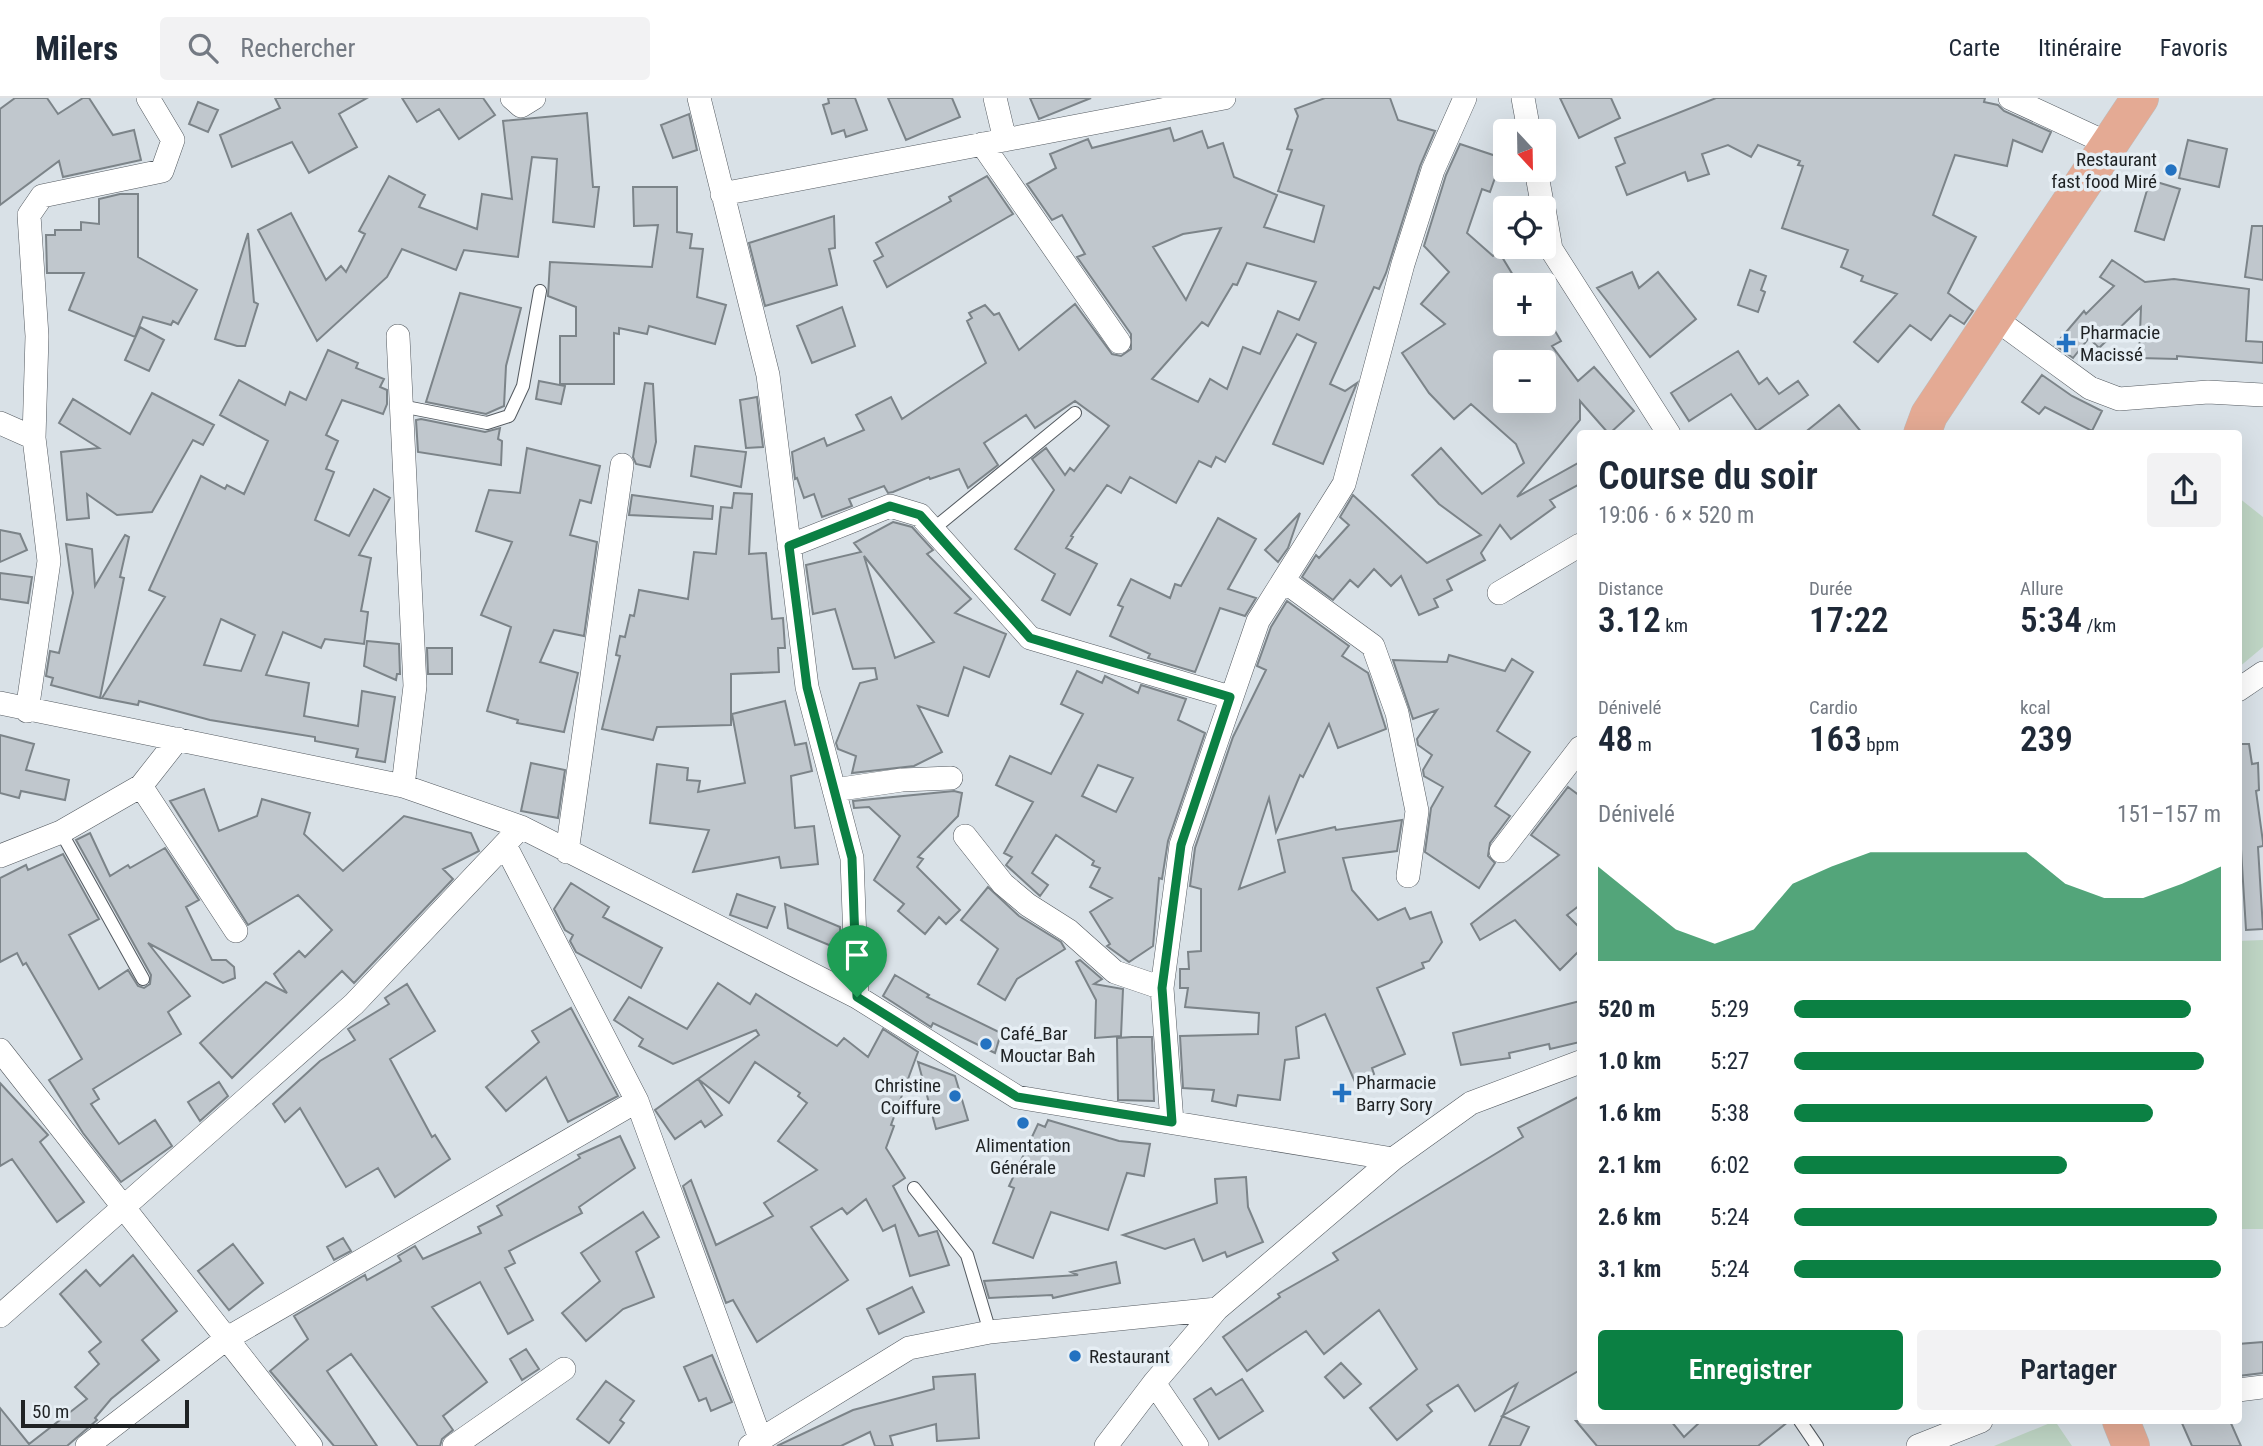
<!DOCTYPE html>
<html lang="fr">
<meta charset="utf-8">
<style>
body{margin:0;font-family:"Roboto Condensed",sans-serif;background:#f2f2f3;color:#1f2937;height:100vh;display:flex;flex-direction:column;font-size:26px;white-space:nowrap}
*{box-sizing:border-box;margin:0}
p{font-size:23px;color:#747a83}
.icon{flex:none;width:38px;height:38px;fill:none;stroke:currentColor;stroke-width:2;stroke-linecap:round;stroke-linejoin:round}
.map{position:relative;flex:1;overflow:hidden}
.panel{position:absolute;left:1577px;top:332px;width:665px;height:994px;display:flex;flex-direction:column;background:#fff;border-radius:7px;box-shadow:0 7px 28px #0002}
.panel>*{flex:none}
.needle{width:46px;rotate:158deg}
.tools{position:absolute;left:1493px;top:21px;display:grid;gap:14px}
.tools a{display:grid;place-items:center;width:63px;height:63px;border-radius:7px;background:#fff;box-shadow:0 7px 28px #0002;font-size:35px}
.scale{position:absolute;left:21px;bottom:18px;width:168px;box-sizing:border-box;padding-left:7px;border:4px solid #1f2224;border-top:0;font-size:19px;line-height:24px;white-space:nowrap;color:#1f2224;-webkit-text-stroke:5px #e6eef4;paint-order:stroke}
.pin{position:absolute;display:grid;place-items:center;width:60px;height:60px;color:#fff;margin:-72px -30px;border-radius:50% 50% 50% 0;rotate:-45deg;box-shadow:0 0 7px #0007}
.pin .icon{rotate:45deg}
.round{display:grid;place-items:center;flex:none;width:74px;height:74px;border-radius:7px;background:#f2f2f3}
.headline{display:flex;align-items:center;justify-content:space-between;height:119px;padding:0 21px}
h1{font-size:38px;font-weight:600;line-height:52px}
.figures{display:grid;grid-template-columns:repeat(3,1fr);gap:10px;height:119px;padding:7px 21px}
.figures div{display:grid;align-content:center}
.figures b{font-size:35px;font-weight:600}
.figures small{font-size:19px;font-weight:400}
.figures p{font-size:19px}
.chart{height:196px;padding:14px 21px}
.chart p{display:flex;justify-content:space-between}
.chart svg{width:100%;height:126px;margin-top:7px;fill:#0b8043;opacity:.7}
.primary-button{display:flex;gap:14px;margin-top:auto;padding:14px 21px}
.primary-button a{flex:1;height:80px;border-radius:7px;background:#0b8043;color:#fff;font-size:28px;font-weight:600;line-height:80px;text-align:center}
.primary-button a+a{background:#f2f2f3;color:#1f2937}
ul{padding:0 21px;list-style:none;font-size:23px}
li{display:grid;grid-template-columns:112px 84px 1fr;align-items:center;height:52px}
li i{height:18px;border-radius:9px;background:#0b8043}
header{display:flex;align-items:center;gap:42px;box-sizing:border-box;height:98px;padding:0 35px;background:#fff;border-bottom:2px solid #e0e1e3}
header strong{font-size:33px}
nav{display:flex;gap:38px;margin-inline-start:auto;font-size:24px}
.search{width:490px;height:63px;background:#f2f2f3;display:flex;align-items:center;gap:18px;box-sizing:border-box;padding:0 24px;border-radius:7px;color:#747a83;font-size:26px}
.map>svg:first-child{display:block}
</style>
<header>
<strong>Milers</strong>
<div class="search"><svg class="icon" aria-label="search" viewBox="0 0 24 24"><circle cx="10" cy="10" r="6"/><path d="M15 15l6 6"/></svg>Rechercher</div>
<nav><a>Carte</a><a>Itinéraire</a><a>Favoris</a></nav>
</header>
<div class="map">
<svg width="2263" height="1348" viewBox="0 0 2263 1348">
<rect width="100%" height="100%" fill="#d9e1e7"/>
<path fill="#bfd6c5" d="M2239 400 2263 419V549L2238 570Z
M2263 842V1131H2238V843Z
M2055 1323 2072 1348H1994Z"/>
<path fill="#c0c7cd" stroke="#7c8489" stroke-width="2" fill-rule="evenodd" d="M15 0H47L58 16 83 0H89L113 37 134 32 141 62 63 79 59 63 0 107V11Z
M275 0H367L339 16 357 49 309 75 292 44 232 69 220 37 280 10Z
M402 0H483L495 17 459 41 439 11 417 24Z
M828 0H855L867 32 846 39 844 32 832 36 823 7 829 5Z
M888 0H952L960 19 906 42Z
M1030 0H1091L1039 21Z
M1325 0H1390L1398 22 1435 33 1420 68 1386 175 1379 191 1374 189 1330 286 1345 293 1357 285 1323 366 1273 346 1316 245 1297 236 1225 364 1216 359 1211 369 1199 363 1176 405 1130 379 1121 395 1107 387 1071 438 1073 439 1066 450 1097 466 1070 517 1042 502 1055 476 1015 451 1054 392 1032 361 1046 350 1065 377 1070 370 1074 373 1109 328 1075 303 1035 330 1026 317 984 345 998 367 968 390 959 371 930 381 929 379 893 394 888 395 884 388 849 401 852 408 822 419 814 396 804 400 797 380 795 381 792 354 824 340 827 348 864 332 856 317 891 299 902 321 986 265 967 223 972 220 969 215 985 207 994 217 999 215 1019 252 1075 206 1112 256 1121 258 1131 251V236L1077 159 1085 156 1062 117 1052 122 1027 86 1056 70 1050 56 1088 41 1092 50 1170 30 1174 43 1202 33 1208 50 1223 45 1234 79 1277 97 1264 129 1314 144 1324 108 1278 93 1292 52 1287 51 1298 18 1295 11ZM1221 130 1186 202 1153 149 1183 136ZM1247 165 1316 184 1299 222 1278 213 1260 256 1243 249 1227 291 1210 281 1198 304 1152 281 1202 224 1208 228 1233 186 1237 187Z
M1560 0H1611L1620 20 1579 40Z
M1716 0H1985L1984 4 1998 7 2004 13 2051 34 2042 54 2013 42 2007 68 1955 57 1933 117 1976 139 1948 195 1973 213 1964 226 1950 217 1931 242 1910 227 1878 264 1854 244 1897 196 1861 183 1863 178 1841 169 1848 152 1782 130 1803 68 1798 67 1800 63 1758 47 1751 59 1728 47 1702 56 1709 76 1688 83 1685 74 1627 97 1616 69 1625 65 1615 40Z
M198 4 218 12 208 34 189 26Z
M587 15 593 89H599L594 129 553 124 557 61 532 59 518 159 464 152 456 172 402 151 387 179 317 243 258 132 291 115 326 182 341 168 346 174 365 136 359 133 389 78 425 97 419 109 477 131 482 96 512 101 503 23Z
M689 16 697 52 673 60 661 27Z
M2188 42 2227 51 2219 89 2179 80Z
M1460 46 1502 60 1490 94 1482 91 1467 135 1493 158 1499 154 1519 187H1505V226H1551L1561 243 1552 248 1578 283 1594 269 1634 313 1609 336 1580 303V322L1517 399 1580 364V386L1550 402 1555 409 1511 441 1500 427 1481 455 1485 462 1447 482 1452 492 1434 501 1438 509 1419 517 1401 478 1391 488 1374 471 1358 489 1350 482 1333 502 1302 479 1316 457 1319 460 1349 427 1340 419 1353 397 1427 465 1481 437 1439 406 1412 377 1441 350 1482 396 1524 365 1516 346 1471 306 1454 321 1429 295 1402 255 1445 226 1421 206 1449 174 1424 148 1446 77ZM1505 264H1544V303H1505Z
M987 78 1013 116 887 189 874 163 883 158 876 145 951 103 949 99Z
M2150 82 2180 91 2164 142 2135 133Z
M633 89H677V134L692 136 690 150 703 151 697 199 726 207 715 246 649 228 647 236 619 230V236L614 235V286H560V238H576V209L548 198 550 164 652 169 658 127 634 128Z
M120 96H138V159L197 192 178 226 173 223 171 227 143 219 135 239 69 212 84 175H47L46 137H55V132H81V124L99 126V101Z
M834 118 835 150 829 151 837 187 765 208 749 145Z
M2252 128H2263V182L2245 179Z
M248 135 254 204 258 206 245 248H237L215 241Z
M2112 162 2145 184 2174 181 2249 191 2246 243 2263 244V265L2177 258V261L2139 260 2141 209 2099 250 2089 240 2073 260 2055 247 2084 213 2086 216 2114 188 2100 179Z
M1750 172 1766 178 1761 192 1765 194 1758 214 1738 207Z
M1632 174 1639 190 1658 174 1696 221 1650 259 1597 190Z
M460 195 521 210 506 268 504 308 486 316 426 304Z
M842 209 855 248 812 265 797 228Z
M140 229 164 242 149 273 125 262Z
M328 252 358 265 356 270 384 281 380 289 387 292V306L383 316 342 302 326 337 338 343 326 371 334 374 315 422 349 438 374 391 390 400 359 457 371 460 361 513 368 514 364 546 325 541 321 550 283 534 266 577 309 585 304 618 358 628 362 593 395 599 385 664 356 659 358 651 315 643V639L210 622 139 603 138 607 102 600 165 499 149 492 201 378 225 391 227 387 244 396 268 343 220 317 239 282 285 307 290 294 306 302ZM221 521 255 537 241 573 204 567Z
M1738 253 1759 286 1767 280 1779 296 1798 283 1808 297 1757 333 1731 296 1689 323 1671 295Z
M2042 277 2072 298 2102 313 2092 333 2045 309 2039 316 2022 304Z
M539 283 565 288 561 306 536 301Z
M645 285 653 286 656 344 650 369 636 366 633 359Z
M152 295 214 327 203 347 193 342 152 414 117 417 87 396 89 420 67 422 61 354 99 350 59 325 73 301 130 336Z
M757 299 763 349 746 350 740 302Z
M1839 307 1863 336H1803Z
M421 321 485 334 500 330 498 341 502 343 501 367 418 354 416 322Z
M695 348 746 354 741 389 691 378Z
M527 350 600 368 591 405 580 402 570 437 597 444 584 538 554 532 540 564 578 575 564 634 517 625 518 622 487 613 511 529 481 517 512 444 476 433 489 392 520 395Z
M734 395 752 396 749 456 766 455 772 521 783 520 785 550H778L779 574 731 576V627L657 629 653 642 602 631 620 558 616 557 620 538 625 539 630 517 634 518 639 492 688 501 694 454 716 456 721 409 732 410Z
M632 397 713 408 712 421 629 417Z
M1300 415 1288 450 1278 464 1265 452Z
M1218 420 1256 441 1228 491 1256 500 1245 518 1220 510 1195 574 1148 560 1150 556 1110 538 1123 509 1118 507 1131 481 1170 500 1175 486 1181 488Z
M893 424 912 429 933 452 927 456 971 501 955 515 1006 536 989 579 964 569 948 618 918 608 942 654 914 668 852 675 856 658 838 651 836 645 860 585 877 581 875 570 853 571 835 511 813 516 806 467 861 454 854 445ZM864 458 934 544 895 560Z
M0 432 20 436 27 452 0 464Z
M125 437 129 439 120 479 124 480 100 600 51 587 53 580 46 578 50 553 59 555 73 495 66 446 92 451 95 488Z
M0 475 32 479 28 505 0 501Z
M1287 503 1349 548 1342 558 1368 575 1386 631 1338 650 1329 626 1303 679 1300 677 1276 734 1269 700 1239 791 1285 774 1278 742 1335 729 1336 732 1402 722 1397 753 1343 760 1352 792 1378 822 1405 810 1410 821 1431 814 1442 844 1429 863 1422 865 1424 870 1377 890 1405 956 1372 970 1374 976 1355 984 1325 916 1296 929 1299 960 1285 962 1280 1002 1238 997 1236 1008 1212 1003 1214 992 1183 990 1180 938 1258 936 1259 915 1185 909 1188 890H1180V871H1189L1188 854 1201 853V791L1190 788 1195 750 1233 639 1266 572 1257 568 1271 529Z
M367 543 399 546 400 576H397L396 582 364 568Z
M427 550H452V576H428Z
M1449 557 1505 573 1512 561 1533 574 1497 633 1530 654 1495 708 1510 718 1490 745 1488 758 1495 765 1479 790 1425 754 1431 710 1443 689 1424 678 1423 672 1432 657 1418 647 1417 641 1437 612 1413 621 1393 562 1447 564Z
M1077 573 1102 585 1105 578 1138 595 1141 587 1186 601 1178 622 1205 635 1168 743 1162 781 1159 780 1153 848 1129 864 1107 848 1110 846 1090 814 1112 800 1090 789 1100 770 1092 767 1094 763 1056 737 1032 775 1048 787 1040 798 1006 767 1012 759 1004 755 1033 704 996 687 1010 658 1051 676 1083 616 1061 606ZM1098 667 1133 680 1116 714 1082 698Z
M785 603 795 647 806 645 812 673 791 678 795 730 814 728 818 766 781 770 779 759 693 774 709 732 650 725 657 666 688 670 687 682 700 683 698 694 745 685 732 616Z
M0 637 34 646 26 672 69 682 65 702 21 693 19 700 0 695Z
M2238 646H2249L2252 666 2258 665 2259 692 2256 693 2263 744V748L2258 749 2263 831 2246 832 2241 751 2238 752Z
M531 665 565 672 558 720 521 713Z
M1568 689 1580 698V807L1567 817 1580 830V852L1560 872 1515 822 1480 842 1471 826 1559 757 1531 737Z
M204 691 219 733 257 718 262 701 310 715 304 736 343 773 404 718 471 735 479 753 443 771 453 781 354 885 342 873 232 980 200 945 266 884 287 895 274 876 299 853 305 859 332 832 298 797 248 827 170 703Z
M954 693 962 695 958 718 918 759 923 761 917 769 960 812 946 826 939 819 925 836 898 813 904 806 874 782 900 738 869 709 854 710 853 703Z
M90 735 110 778 128 767 130 770 165 750 199 802 186 809 212 862H226L234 869 235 880 223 885 148 845 190 898 168 914 181 936 93 991 99 1001 91 1006 119 1046 155 1022 172 1048 121 1084 83 1035 49 982 82 961 26 865 23 867 17 855 0 864V780L26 767 28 772 63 756 99 821 69 837 99 891 128 872 138 888 144 890 150 886 151 877 76 742Z
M571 785 609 809 603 819 662 850 641 890 576 854 570 843 573 837 565 832 554 811Z
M988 789 1019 818 1061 844 1065 851 1017 881 1005 902 978 886 998 851 961 822Z
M737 796 775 809 767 830 730 817Z
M785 806 840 829 841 852 788 830Z
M1080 862 1102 881 1094 886 1123 891 1121 938 1095 940 1096 902 1076 864Z
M895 877 929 897 927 899 1001 935 995 955 933 925 931 929 883 898Z
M718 885 750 906 756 896 837 948 844 940 868 959 883 931 918 954 891 1027 894 1028 886 1050 905 1080 893 1088 919 1138 937 1133 949 1167 910 1178 895 1127 883 1133 866 1101 847 1116 842 1110 811 1129 848 1182 757 1244 733 1202 726 1205 683 1088 691 1082 716 1147 773 1118 764 1105 817 1072 778 1043 807 1005 798 998 800 995 755 964 729 1005 698 981 759 937 756 932 673 966 639 948 643 941 614 922 629 899 687 931Z
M407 886 435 933 390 961 432 1039 435 1037 450 1061 395 1099 378 1070 346 1089 300 1010 285 1024 273 1006 320 963 355 942 348 931 389 906 385 900Z
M1580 903V944L1550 951 1549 946 1509 955 1510 960 1461 967 1453 935Z
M571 910 618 998 568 1024 546 979 506 1013 486 989 539 944 532 933Z
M1132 939H1152L1154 1003 1118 1002 1117 940Z
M918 964 955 978 968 1022 936 1031Z
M698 981 722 1017 705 1029 701 1023 675 1041 655 1012Z
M219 984 228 998 200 1023 188 1004Z
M0 985 48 1037 40 1044 84 1104 57 1124 12 1061 0 1068Z
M1580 998V1272L1502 1318 1529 1329 1520 1348H1489L1517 1286 1475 1313 1458 1287 1427 1307 1432 1313 1397 1342 1370 1310 1417 1271 1379 1212 1324 1256 1306 1233 1247 1273 1223 1239 1280 1199 1278 1196 1338 1162 1333 1155 1523 1039 1518 1030Z
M1048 1022 1119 1043 1150 1046 1144 1078 1127 1075 1108 1132 1051 1114 1033 1160 993 1145 1014 1090 1009 1088 1038 1026 1045 1029Z
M620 1038 635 1070 579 1109 582 1115 509 1153 515 1165 505 1170 533 1222 508 1236 480 1184 432 1209 487 1284 443 1318 453 1332 442 1341 440 1348H418L351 1256 327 1273 377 1348H334L270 1273 308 1241 294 1218 365 1177 367 1182 401 1163 398 1158 415 1148 423 1161 481 1135 478 1129 502 1117 497 1108 580 1060 578 1057Z
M1246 1079 1248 1109 1263 1144 1227 1159 1225 1154 1203 1163 1194 1141 1165 1151 1123 1137 1217 1105 1215 1081Z
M643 1114 659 1139 636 1154 654 1199 623 1211 586 1243 562 1215 600 1183 581 1155Z
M343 1140 351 1153 334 1162 327 1149Z
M233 1146 263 1185 229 1212 198 1173Z
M133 1157 177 1213 142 1242 159 1262 111 1301 95 1320 97 1322 67 1348H0V1310L29 1346 87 1301 75 1289 99 1266 89 1254 101 1244 60 1196 86 1172 100 1188Z
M1116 1164 1120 1185 1053 1200 1052 1197 989 1200 984 1183 1078 1177 1071 1174Z
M912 1189 924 1214 879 1236 867 1211Z
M2263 1244V1275L2238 1278V1246Z
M526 1251 539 1271 522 1282 510 1261Z
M712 1257 732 1304 711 1313 706 1300 699 1303 684 1269Z
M1341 1265 1361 1286 1344 1300 1325 1279Z
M975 1276 979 1340 937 1343 936 1326 890 1338 893 1348H875L870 1334 841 1348H777L853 1312 934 1291 933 1279Z
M1242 1281 1263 1313 1219 1341 1194 1301 1211 1290 1216 1297Z
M606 1283 634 1303 620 1322 624 1325 609 1345 577 1321Z
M1576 1323H1671L1684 1339 1701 1323H1789L1758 1348H1597Z
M2181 1323H2230L2241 1348H2192Z"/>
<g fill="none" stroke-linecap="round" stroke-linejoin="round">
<defs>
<path id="lane" d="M401 308 487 325 509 318 523 288 540 193
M932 432 1075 315
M61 734 143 881
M914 1090 967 1157 990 1234
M1800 1323 1817 1348"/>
<path id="street" d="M512 0 521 8 534 0
M699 0 768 277 807 589 852 760 857 899
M995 0 1005 42
M1523 0 1529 33
M2010 0 2109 46
M982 46 1119 244
M1536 72 1543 110
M722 96 1224 0
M1544 111 1551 151 1669 336
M1994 220 2090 290 2119 301 2208 294 2263 297
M398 238 415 588 403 688
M0 325 34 340
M789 448 890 408 920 417 1030 540 1230 599
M1284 483 1373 548 1397 615 1417 713 1408 778
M1499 495 1580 447
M2238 592 2263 575
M0 605 403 688 521 729 857 899 1017 999 1393 1061
M27 613 49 463 34 340 37 238 29 117 42 98 162 73 173 42 148 0
M141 688 236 833
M834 692 902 682 951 680
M965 738 1003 786 1028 807 1069 833 1115 874 1162 890
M505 747 637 1003 760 1340
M1501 753 1580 650
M567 754 622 367
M0 758 61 734 141 688 178 641
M0 952 311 1348
M1172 1024 1162 890 1181 747 1258 523 1344 386 1403 166 1433 72 1465 0
M0 1218 354 906 521 729
M1154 1285 1197 1348
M2238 1292 2263 1289
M87 1348 226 1241 637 1003
M454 1348 564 1271
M750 1348 909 1250 990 1234 1217 1211
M1106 1348 1154 1285 1217 1211 1393 1061 1471 1005 1580 964
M1918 1348 1981 1323"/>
<path id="primary" d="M1922 336 1929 317 2140 0
M2121 1323 2131 1348"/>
</defs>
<use href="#lane" stroke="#545a60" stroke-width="14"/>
<use href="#street" stroke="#545a60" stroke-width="24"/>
<use href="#primary" stroke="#bcbdbd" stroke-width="38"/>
<use href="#lane" stroke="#fff" stroke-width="12"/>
<use href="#street" stroke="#fff" stroke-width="23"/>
<use href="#primary" stroke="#e4aa94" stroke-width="37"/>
</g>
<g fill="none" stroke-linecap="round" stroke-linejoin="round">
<defs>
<path id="route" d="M890 408 920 417 1030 540 1230 599 1181 747 1162 890 1172 1024 1017 999 857 899 852 760 807 589 789 448Z"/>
</defs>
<use href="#route" stroke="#fff" stroke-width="14"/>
<use href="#route" stroke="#0b8043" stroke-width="9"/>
</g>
<g fill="#2372c1" stroke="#e6eef4" stroke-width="2.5">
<circle cx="2171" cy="72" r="7"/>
<path d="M2062.5 234.5h7v7h7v7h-7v7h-7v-7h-7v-7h7z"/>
<circle cx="986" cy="946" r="7"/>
<path d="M1338.5 984.5h7v7h7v7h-7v7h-7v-7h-7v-7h7z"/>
<circle cx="955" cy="998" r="7"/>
<circle cx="1023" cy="1025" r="7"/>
<circle cx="1075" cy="1258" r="7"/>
</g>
<g text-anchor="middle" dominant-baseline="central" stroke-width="7" stroke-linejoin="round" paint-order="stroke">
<g font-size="19" fill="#1f2224" stroke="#e6eef4" text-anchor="start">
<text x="2157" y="61" text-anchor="end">Restaurant<tspan x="2157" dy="22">fast food Miré</tspan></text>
<text x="2080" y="234">Pharmacie<tspan x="2080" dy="22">Macissé</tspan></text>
<text x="1000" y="935">Café_Bar<tspan x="1000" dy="22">Mouctar Bah</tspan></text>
<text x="1356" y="984">Pharmacie<tspan x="1356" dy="22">Barry Sory</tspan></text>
<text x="941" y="987" text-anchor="end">Christine<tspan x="941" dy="22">Coiffure</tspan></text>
<text x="1023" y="1047" text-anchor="middle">Alimentation<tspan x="1023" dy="22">Générale</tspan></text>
<text x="1089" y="1258">Restaurant</text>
</g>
</g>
</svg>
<div class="tools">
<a><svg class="needle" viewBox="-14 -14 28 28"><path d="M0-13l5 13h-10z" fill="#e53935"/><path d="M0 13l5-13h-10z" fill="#747a83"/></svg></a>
<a><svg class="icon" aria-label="locate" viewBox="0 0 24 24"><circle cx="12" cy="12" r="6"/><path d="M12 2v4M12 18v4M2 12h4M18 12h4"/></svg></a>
<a>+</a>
<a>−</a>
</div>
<div class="scale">50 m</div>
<div class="pin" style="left:857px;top:899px;background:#1e9e55"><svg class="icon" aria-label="arrive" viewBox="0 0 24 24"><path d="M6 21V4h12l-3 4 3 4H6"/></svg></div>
<section class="panel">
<div class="headline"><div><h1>Course du soir</h1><p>19:06 · 6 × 520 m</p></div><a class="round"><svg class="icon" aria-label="share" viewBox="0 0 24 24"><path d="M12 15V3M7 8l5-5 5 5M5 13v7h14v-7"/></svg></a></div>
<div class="figures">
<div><p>Distance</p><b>3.12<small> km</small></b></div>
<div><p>Durée</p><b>17:22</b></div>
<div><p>Allure</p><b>5:34<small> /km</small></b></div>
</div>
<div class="figures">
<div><p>Dénivelé</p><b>48<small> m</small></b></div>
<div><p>Cardio</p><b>163<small> bpm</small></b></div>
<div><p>kcal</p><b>239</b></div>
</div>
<div class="chart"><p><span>Dénivelé</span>151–157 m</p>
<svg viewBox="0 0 160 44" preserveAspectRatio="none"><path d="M0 44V11L10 22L20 33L30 38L40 33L50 17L60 11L70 6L80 6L90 6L100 6L110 6L120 17L130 22L140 22L150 17L160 11V44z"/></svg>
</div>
<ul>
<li><b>520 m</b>5:29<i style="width:93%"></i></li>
<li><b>1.0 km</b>5:27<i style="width:96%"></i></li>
<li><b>1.6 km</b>5:38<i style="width:84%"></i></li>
<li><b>2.1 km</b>6:02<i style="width:64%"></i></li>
<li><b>2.6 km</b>5:24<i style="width:99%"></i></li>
<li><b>3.1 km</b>5:24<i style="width:100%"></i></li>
</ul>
<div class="primary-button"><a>Enregistrer</a><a>Partager</a></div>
</section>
</div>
